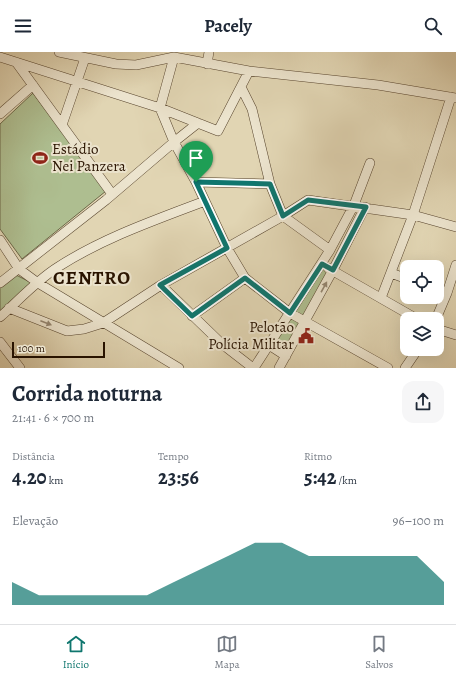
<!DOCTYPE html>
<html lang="pt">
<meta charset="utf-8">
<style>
body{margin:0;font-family:Alegreya,serif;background:#f6f6f7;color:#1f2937;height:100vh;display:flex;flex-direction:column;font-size:15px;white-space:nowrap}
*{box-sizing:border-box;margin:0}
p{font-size:13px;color:#747a83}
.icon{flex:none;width:22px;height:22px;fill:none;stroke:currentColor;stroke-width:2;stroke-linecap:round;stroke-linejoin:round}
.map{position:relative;height:316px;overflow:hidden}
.details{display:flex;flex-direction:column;background:#fff;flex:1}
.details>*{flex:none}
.controls{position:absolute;left:400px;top:208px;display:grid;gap:8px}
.controls a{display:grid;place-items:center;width:44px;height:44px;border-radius:8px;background:#fff;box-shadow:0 4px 16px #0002;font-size:20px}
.scale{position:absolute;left:12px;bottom:10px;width:93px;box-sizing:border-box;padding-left:4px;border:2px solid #291300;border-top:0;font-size:11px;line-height:14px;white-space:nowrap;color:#291300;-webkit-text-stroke:3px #ece4ce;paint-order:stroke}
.pin{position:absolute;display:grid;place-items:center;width:34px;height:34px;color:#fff;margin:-41px -17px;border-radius:50% 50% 50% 0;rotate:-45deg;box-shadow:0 0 4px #0007}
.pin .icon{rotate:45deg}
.round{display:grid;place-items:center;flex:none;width:42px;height:42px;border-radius:12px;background:#f6f6f7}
.headline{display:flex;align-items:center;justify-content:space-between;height:68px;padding:0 12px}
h1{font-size:22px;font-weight:700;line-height:30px}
.stats{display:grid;grid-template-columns:repeat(3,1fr);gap:6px;height:68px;padding:4px 12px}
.stats div{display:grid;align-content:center}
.stats b{font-size:20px;font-weight:700}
.stats small{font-size:11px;font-weight:400}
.stats p{font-size:11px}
.chart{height:112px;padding:8px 12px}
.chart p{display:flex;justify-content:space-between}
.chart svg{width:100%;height:72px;margin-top:4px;fill:#0f766e;opacity:.7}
header{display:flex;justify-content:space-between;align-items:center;height:52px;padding:0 12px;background:#fff;font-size:18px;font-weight:700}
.tabs{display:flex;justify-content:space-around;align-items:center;height:56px;border-top:1px solid #e0e1e3;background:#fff;font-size:11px;color:#747a83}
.tabs a{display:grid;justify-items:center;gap:2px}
.tabs .on{color:#0f766e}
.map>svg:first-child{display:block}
</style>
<header><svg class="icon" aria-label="menu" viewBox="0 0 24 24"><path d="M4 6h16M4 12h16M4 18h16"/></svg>Pacely<svg class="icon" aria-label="search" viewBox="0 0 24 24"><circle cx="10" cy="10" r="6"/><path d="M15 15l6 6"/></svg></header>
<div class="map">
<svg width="456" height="316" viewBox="0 0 456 316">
<rect width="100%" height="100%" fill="#e1d5b3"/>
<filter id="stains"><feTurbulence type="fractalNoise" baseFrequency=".005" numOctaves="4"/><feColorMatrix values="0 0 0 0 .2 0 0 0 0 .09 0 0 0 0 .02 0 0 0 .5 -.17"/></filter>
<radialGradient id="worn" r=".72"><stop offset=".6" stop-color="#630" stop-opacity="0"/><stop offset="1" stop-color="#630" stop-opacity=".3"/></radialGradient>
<path fill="#aebe90" stroke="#6c6848" d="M33 41 106 139 22 207 0 177V72Z
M321 215 330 220 304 265 294 259Z
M16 223 32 231 0 261V234Z
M291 265 301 271 284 300 273 292Z"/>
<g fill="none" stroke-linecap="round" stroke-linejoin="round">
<defs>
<path id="minor" d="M59 0 116 12 136 13 174 5 249 19 378 33 456 46
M0 5 160 56 218 79 249 19
M174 5 160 56 174 90 196 130 227 196 245 226 290 261 388 316
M16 10 112 142
M207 12 209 0
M241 35 252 57 270 132 283 164 330 198
M0 62 33 33
M62 73 85 6
M196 130 270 132
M0 188 19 217 38 231 179 316
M328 216 417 267
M391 221 407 227
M0 231 106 148 174 90 198 71
M161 233 222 292 253 316
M437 237 447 241
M381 246 413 163 451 45
M9 256 67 279 84 277 103 271 161 233 283 164 308 148 413 163 456 175
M192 264 245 226
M0 265C18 249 37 228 58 215 103 186 155 168 205 149
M436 267 447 241 456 213
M437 277 456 283
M0 290 20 316
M269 293 286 304
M254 316 330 198 354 153 370 111
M279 316 333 218 365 155
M405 316 418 297"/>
</defs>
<use href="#minor" stroke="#57442d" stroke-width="10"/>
<use href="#minor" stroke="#ece4ce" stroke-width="9"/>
</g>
<defs><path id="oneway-solid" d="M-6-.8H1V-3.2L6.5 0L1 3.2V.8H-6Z"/></defs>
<g fill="#948671">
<use href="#oneway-solid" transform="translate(324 235) rotate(-61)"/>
<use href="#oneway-solid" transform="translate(46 271) rotate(21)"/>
</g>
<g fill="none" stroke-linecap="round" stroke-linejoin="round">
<defs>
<path id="route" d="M196 130 270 132 283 164 308 148 366 155 333 218 322 212 290 261 245 226 192 264 160 233 227 196Z"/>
</defs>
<use href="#route" stroke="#fff" stroke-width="8"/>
<use href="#route" stroke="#0f766e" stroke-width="5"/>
</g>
<defs>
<symbol id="stadium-bare" viewBox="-9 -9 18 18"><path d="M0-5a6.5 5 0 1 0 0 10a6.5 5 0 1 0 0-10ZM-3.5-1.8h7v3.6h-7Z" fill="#8f2418" stroke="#ece4ce" stroke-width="2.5" paint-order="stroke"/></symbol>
<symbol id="civic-bare" viewBox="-9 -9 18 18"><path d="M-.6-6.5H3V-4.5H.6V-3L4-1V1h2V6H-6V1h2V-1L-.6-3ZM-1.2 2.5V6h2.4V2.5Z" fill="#8f2418" stroke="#ece4ce" stroke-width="2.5" paint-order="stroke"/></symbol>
</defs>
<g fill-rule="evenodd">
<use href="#stadium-bare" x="29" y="95" width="22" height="22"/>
<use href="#civic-bare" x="295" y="273" width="22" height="22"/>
</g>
<g text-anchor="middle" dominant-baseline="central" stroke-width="4" stroke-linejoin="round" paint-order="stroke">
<g font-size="15" fill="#291300" stroke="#ece4ce" text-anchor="start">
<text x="52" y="97">Estádio<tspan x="52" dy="17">Nei Panzera</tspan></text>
<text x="294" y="275" text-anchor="end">Pelotão<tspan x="294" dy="17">Polícia Militar</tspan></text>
</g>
<g font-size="19" font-weight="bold" letter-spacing="1" fill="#291300" stroke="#ece4ce">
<text x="92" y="226">CENTRO</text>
</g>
</g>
<rect width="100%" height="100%" filter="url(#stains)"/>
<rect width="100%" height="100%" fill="url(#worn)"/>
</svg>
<div class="controls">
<a><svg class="icon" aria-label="locate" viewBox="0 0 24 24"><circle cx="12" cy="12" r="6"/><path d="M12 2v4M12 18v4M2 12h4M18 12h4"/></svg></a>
<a><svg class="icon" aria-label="layers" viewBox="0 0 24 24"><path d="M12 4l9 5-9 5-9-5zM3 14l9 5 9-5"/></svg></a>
</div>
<div class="scale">100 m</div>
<div class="pin" style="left:196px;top:130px;background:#1e9e55"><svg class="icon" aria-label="arrive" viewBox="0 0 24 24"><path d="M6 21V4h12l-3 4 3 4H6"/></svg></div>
</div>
<section class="details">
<div class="headline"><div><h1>Corrida noturna</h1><p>21:41 · 6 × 700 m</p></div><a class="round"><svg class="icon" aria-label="share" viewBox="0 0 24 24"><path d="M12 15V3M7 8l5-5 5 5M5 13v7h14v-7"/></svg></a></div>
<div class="stats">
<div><p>Distância</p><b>4.20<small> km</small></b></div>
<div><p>Tempo</p><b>23:56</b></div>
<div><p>Ritmo</p><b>5:42<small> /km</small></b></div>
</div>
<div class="chart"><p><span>Elevação</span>96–100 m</p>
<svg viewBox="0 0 160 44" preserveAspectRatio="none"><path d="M0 44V30L10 38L20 38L30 38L40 38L50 38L60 30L70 22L80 14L90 6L100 6L110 14L120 14L130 14L140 14L150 14L160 30V44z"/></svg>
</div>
</section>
<nav class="tabs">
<a class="on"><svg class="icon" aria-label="home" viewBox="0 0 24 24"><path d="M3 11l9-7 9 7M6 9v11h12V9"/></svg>Início</a>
<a><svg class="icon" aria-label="map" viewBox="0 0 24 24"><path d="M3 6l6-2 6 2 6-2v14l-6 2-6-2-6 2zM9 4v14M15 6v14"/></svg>Mapa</a>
<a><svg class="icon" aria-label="saved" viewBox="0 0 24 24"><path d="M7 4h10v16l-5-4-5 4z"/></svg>Salvos</a>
</nav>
